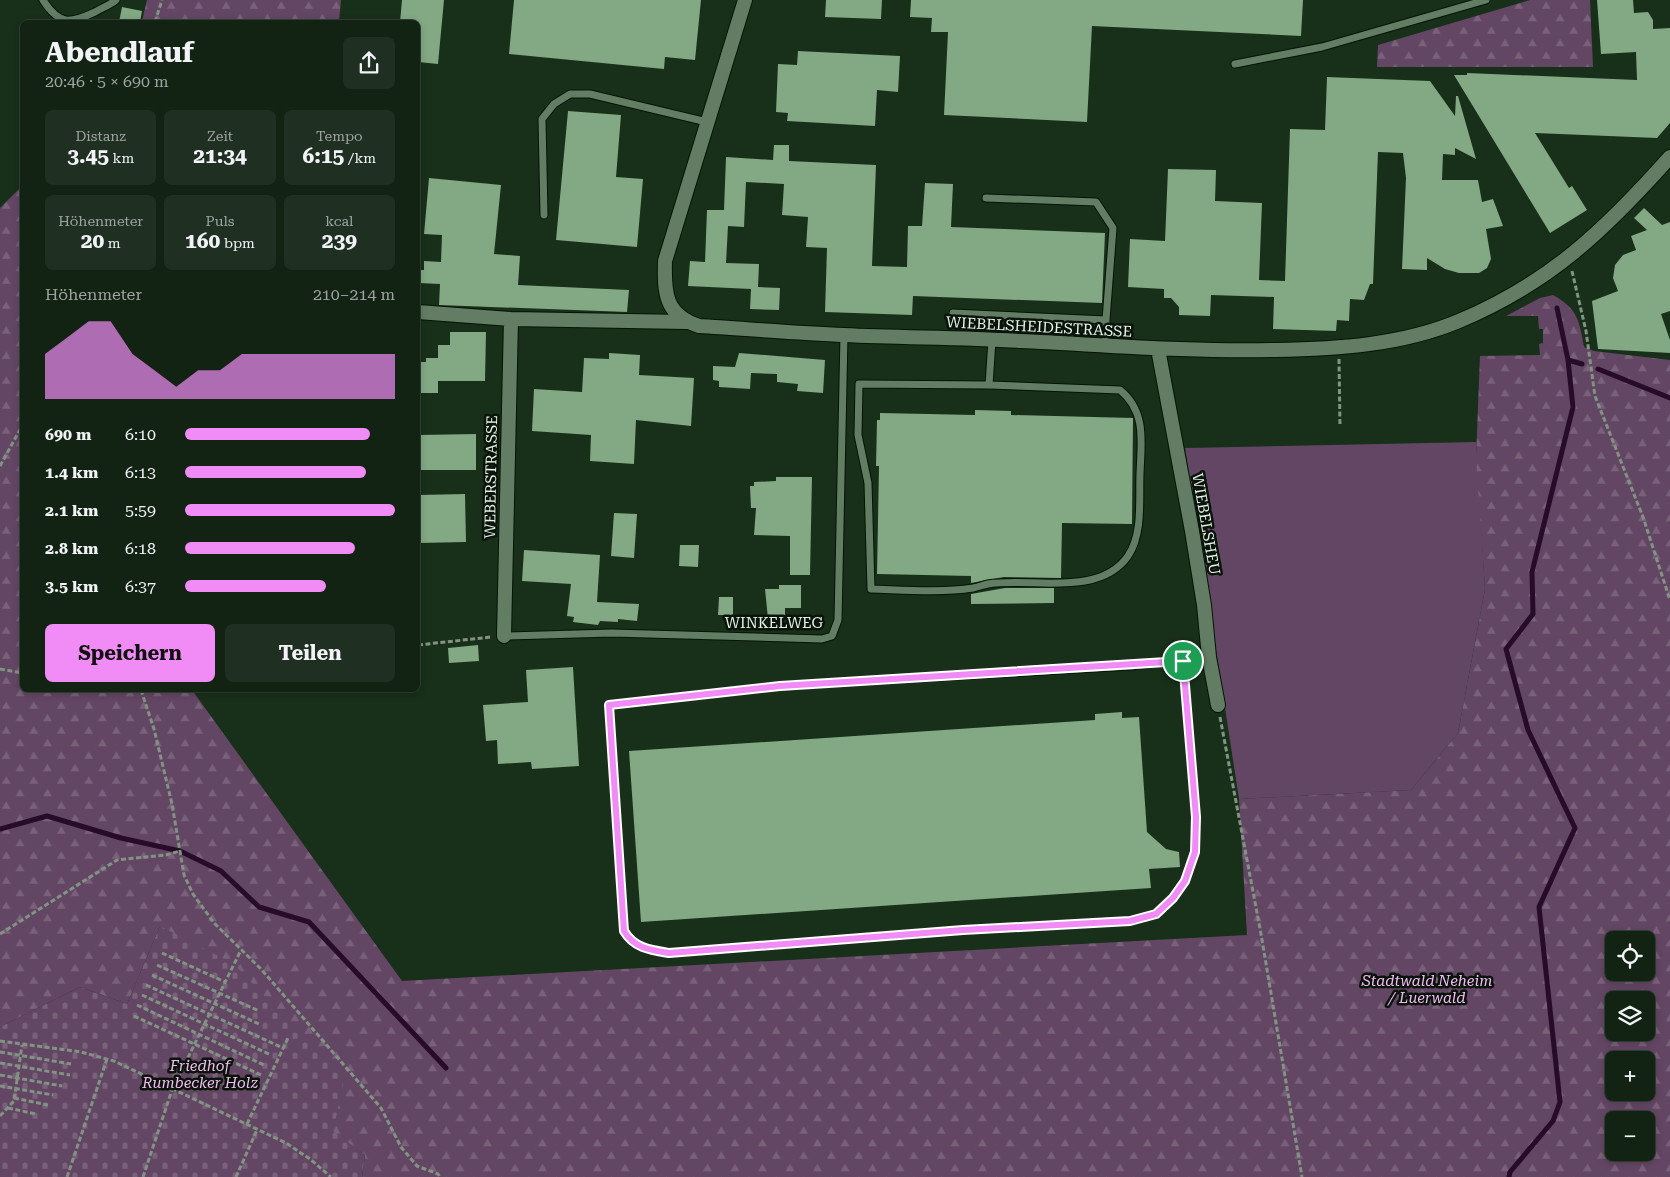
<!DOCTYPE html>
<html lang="de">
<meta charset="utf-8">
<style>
body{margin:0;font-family:"Roboto Serif",serif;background:#1f2f22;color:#f1f3f6;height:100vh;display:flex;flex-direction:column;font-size:19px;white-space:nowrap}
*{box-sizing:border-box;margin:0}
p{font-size:16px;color:#9ca4a0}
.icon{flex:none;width:28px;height:28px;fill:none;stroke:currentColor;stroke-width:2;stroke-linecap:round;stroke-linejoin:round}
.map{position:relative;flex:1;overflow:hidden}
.details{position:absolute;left:20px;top:20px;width:400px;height:672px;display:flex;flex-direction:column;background:#122314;border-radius:8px;box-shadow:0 2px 8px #0003,0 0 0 1px #314034}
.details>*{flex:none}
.buttons{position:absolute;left:1605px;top:931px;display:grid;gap:10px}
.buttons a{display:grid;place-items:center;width:50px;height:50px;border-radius:8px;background:#122314;box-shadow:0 2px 8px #0003,0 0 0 1px #314034;font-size:25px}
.pin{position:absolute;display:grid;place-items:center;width:42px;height:42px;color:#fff;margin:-21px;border:2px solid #fff;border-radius:50%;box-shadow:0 1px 5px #0007}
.round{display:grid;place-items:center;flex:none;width:52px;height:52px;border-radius:8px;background:#1f2f22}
.headline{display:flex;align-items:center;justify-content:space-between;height:85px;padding:0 25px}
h1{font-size:28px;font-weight:700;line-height:38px}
.figures{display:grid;grid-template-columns:repeat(3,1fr);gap:8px;height:85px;padding:5px 25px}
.figures div{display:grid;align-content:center;border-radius:8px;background:#1f2f22;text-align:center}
.figures b{font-size:21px;font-weight:700}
.figures small{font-size:14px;font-weight:400}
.figures p{font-size:14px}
.chart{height:140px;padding:10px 25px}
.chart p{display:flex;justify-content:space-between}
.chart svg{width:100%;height:90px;margin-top:5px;fill:#f18bf5;opacity:.7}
.cta{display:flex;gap:10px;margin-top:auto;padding:10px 25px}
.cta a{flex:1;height:58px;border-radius:8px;background:#f18bf5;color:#111;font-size:20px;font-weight:700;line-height:58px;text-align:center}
.cta a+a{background:#1f2f22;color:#f1f3f6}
ul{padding:0 25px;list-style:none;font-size:16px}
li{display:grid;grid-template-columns:80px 60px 1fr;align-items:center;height:38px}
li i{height:12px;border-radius:6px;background:#f18bf5}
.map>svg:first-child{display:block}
</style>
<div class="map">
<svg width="1670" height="1177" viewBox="0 0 1670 1177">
<defs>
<pattern id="forest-firs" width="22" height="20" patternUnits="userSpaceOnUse" patternTransform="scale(1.25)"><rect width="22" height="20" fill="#634664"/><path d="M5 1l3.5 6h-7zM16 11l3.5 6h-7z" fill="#79617a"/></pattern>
<pattern id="cemetery-stones" width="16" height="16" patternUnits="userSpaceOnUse" patternTransform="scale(1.25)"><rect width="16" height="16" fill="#634664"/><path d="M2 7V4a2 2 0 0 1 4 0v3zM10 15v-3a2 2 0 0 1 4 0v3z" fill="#79617a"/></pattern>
</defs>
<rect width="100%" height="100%" fill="#182f1a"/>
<path fill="#634664" d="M1476 442 1485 589 1458 733 1411 790 1239 799 1185 448Z"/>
<path fill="url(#forest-firs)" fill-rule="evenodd" d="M147 0H341L339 22H134L142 21Z
M1530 0H1590L1593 67H1377L1378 45Z
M22 186V690H192L402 981 1247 935 1239 799 1411 790 1458 733 1485 589 1476 457 1480 356 1540 355 1539 344 1543 343V329H1539L1538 316H1506L1540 298 1553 295C1578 309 1579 320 1584 347L1594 351 1670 360V1177H362L365 1155 333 1132 160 926 127 1004 80 987 0 1027V208ZM1614 940H1646V972H1614ZM1614 1000H1646V1032H1614ZM1614 1060H1646V1092H1614ZM1614 1120H1646V1152H1614Z"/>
<path fill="url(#cemetery-stones)" d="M160 926 234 964 344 1080 333 1131 365 1155 362 1177H0V1027L80 987 127 1004Z"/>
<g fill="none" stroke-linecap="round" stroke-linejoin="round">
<path stroke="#270b29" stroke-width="5" d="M1568 360 1582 364
M1598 369 1670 398
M0 829 47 816 121 838 180 851 221 871 259 907 309 922 446 1068
M1509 1177 1510 1172 1553 1121 1560 1102 1539 907 1575 828 1528 730 1506 649 1533 614 1532 572 1573 407 1568 360 1557 308"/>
</g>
<path fill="#82a884" d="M402 0H444L438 64 418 62V22H400Z
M514 0H701L695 60 665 57 664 69 509 54Z
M826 0H882L881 19 825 17Z
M911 0H1303L1301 36 1092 26 1087 122 944 115 948 32H931L932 18 910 17Z
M1597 0H1633L1634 13 1648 12 1653 20V29L1670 28V123L1657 138 1535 133 1569 188 1572 186 1587 210 1550 233 1454 75H1467V73L1637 80 1636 52 1601 54Z
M122 7 142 11 140 22H119Z
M798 51 900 56 898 92 877 90 875 126 787 121 788 113 776 112 778 64 797 65Z
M1327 77 1430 81 1455 116 1456 96H1458L1476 159 1455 148V155L1443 154 1442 180H1478L1482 202 1493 199 1503 226 1486 229 1491 259 1487 268 1479 273H1459L1445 269 1427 258V270L1402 269 1406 178 1403 153 1378 152 1373 284H1370L1364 300 1350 299 1349 321 1337 320 1336 331 1273 329 1274 297 1211 295 1210 316 1179 315V307L1171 298H1164V289L1128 287 1130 239 1165 241 1168 169 1216 170 1215 201 1262 203 1259 280 1285 281 1290 129 1325 130Z
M568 111 621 115 616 177 643 179 637 247 556 240Z
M774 145H789V161L876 165 872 266 907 267 908 226H922L925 183 953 184 951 227 1105 233 1102 303 913 296 912 315 825 312 827 248 806 247 808 217 782 215 784 184 746 182 744 227 728 226 726 263 759 264 758 287 780 288 779 310 750 309 751 289 688 286 690 261 705 262 707 210H724L726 157 773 160Z
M429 178 501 185 494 254 520 256 518 285 629 290 627 312 439 305 440 284 418 283V270H424V261L441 262 442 235 424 234Z
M1644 208 1662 225 1670 222V311L1661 314 1670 340V353L1598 349 1592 301 1618 291 1613 278 1615 265 1623 255 1636 250 1631 236 1647 230 1634 218Z
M450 332H486L485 381H438V393H418V362H426V358H438V345H450Z
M609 353 640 355 639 375 694 378 691 426 636 420 634 464 590 461 591 435 532 431 534 389 582 392 584 358 609 359Z
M739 353 825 360 823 393 797 391 798 384 777 382V374L751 373 750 389 719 387V381L713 380V366L735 367Z
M975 410 1011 411V415L1133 418 1132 524 1062 523 1061 578 1004 577 971 583V576L877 574 879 466H876L877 420H880V413L975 415Z
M476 434V470H418V435Z
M776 477H812L810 575H790V536L754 535 756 508H751L750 486H754V482L776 481Z
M465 494 466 542 418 543V495Z
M614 513 637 514 634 558 611 556Z
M680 545H699L698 567 679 566Z
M524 550 600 555 597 602 639 604 637 621 618 619V622L600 621 598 625 573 622 574 617 567 616 571 584 522 581Z
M779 585H801V608H785V619H768L765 589H779Z
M1005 588H1054V603L971 604V594Z
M719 597H733V615H718Z
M478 645 479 661 449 663 448 648Z
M573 667 579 766 532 769 531 762 498 764 497 740 486 741 483 705 528 702 526 670Z
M1122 712V718L1139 717 1147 832 1166 849 1179 852 1180 867 1149 869 1151 888 641 922 629 751 1095 720V714Z"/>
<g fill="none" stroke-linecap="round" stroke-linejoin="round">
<defs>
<path id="service" d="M43 0C59 25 70 24 95 12 102 8 110 5 116 0
M1235 64 1322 47 1486 0
M986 198 1096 202 1113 228 1106 320
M544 215 542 119 554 104 570 94H590L707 122
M953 313 1106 320V346
M989 385 1120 390C1147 412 1141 443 1140 474 1139 500 1143 534 1128 556 1099 598 1030 577 988 584 983 585 978 587 973 588 940 593 904 590 871 589L868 483 858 435 859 384 989 385 992 340
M504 636 612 633 822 639 832 636 838 620 844 335
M1183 661 1196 817 1195 852 1185 881 1173 898 1156 914 1130 921 963 930 669 953C650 950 634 948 624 931L609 705 780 686 1131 666 1209 657"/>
<path id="minor" d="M745 0 665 261C664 293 665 315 699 326 748 329 796 333 844 335 903 338 962 337 1021 341 1106 345 1190 352 1275 350 1337 349 1402 345 1459 321 1550 283 1606 229 1670 157
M418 312 511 319 686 322
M1158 349 1192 531 1204 605 1209 657 1218 705
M504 636 511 319"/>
</defs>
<use href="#service" stroke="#021604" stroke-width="9"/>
<use href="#minor" stroke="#021604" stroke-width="16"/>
<path stroke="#819483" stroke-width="3" stroke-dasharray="5 2.5" stroke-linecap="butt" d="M155 22 162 0
M1572 271 1586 331 1595 396 1643 517 1670 600
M1339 359 1340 426
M0 466 22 426
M418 645 491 637
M0 669 22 673
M141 690 154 729 172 804 184 875 193 894 214 923 261 969 381 1108 401 1147 417 1166 438 1174 440 1177
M1220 717 1261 934 1302 1177
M0 934 117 860 166 855 180 851
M162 953 225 982
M157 965 259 1011
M152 975 259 1024
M146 985 283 1048
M142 995 271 1055
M137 1005 266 1066
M134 1016 261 1075
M0 1041 81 1052 114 1061 286 1143 310 1159 331 1177
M0 1052 71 1064
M0 1063 70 1075
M0 1075 62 1086
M0 1086 53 1095
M14 1098 48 1105
M8 1108 36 1114
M0 1116 14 1101 22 1045
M247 1124 288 1038
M67 1177 107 1059
M143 1177 172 1090 241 950
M236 1177 257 1130"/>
<use href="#service" stroke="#637d65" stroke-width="7"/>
<use href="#minor" stroke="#637d65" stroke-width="14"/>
</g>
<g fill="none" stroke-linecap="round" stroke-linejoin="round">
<defs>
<path id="route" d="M1183 661 1196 817 1195 852 1185 881 1173 898 1156 914 1130 921 963 930 669 953C650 950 634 948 624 931L609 705 780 686Z"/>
</defs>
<use href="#route" stroke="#fff" stroke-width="10"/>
<use href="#route" stroke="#f18bf5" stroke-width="6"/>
</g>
<g text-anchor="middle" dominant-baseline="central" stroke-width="5" stroke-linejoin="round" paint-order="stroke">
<g font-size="15" fill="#e4f3e5" stroke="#0a140b">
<text transform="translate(1039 327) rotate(3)">WIEBELSHEIDESTRASSE</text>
<text transform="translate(491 477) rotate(-89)">WEBERSTRASSE</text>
<text transform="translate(1206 524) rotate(80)">WIEBELSHEU</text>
<text x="774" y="623">WINKELWEG</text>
</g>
<g font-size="15" font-style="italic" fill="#f4bcf5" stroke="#0a140b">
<text x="1427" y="981">Stadtwald Neheim<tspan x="1427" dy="17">/ Luerwald</tspan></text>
<text x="200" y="1066">Friedhof<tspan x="200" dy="17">Rumbecker Holz</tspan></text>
</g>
</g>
</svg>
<div class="buttons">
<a><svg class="icon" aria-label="locate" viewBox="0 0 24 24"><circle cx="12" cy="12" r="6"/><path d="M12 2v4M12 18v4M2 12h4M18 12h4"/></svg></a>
<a><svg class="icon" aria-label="layers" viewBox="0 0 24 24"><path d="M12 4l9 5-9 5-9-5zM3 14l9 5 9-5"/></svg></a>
<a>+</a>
<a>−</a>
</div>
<div class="pin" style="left:1183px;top:661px;background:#1e9e55"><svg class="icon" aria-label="arrive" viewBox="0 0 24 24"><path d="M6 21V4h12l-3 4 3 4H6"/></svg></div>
<section class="details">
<div class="headline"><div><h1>Abendlauf</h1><p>20:46 · 5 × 690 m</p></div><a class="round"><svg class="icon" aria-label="share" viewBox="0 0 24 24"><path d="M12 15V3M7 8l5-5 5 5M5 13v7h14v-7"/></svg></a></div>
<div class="figures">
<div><p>Distanz</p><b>3.45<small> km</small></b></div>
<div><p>Zeit</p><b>21:34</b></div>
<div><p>Tempo</p><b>6:15<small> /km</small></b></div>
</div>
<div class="figures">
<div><p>Höhenmeter</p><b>20<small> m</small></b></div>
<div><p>Puls</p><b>160<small> bpm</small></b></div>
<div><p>kcal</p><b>239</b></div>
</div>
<div class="chart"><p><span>Höhenmeter</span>210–214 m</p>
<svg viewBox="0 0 160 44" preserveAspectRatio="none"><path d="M0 44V22L10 14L20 6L30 6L40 22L50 30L60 38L70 30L80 30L90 22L100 22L110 22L120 22L130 22L140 22L150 22L160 22V44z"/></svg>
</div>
<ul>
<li><b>690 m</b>6:10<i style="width:88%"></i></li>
<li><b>1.4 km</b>6:13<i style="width:86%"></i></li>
<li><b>2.1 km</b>5:59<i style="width:100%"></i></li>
<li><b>2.8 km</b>6:18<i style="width:81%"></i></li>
<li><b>3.5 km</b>6:37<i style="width:67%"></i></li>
</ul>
<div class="cta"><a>Speichern</a><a>Teilen</a></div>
</section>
</div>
